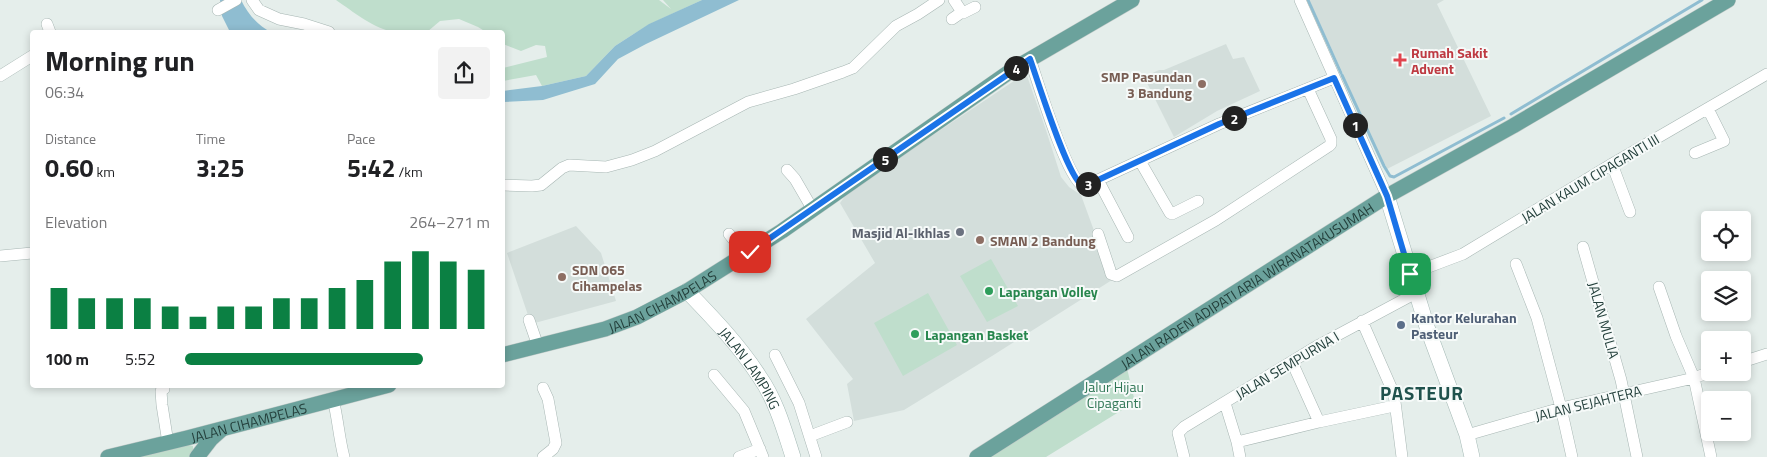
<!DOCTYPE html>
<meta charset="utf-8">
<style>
body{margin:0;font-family:"Titillium Web",sans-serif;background:#f2f2f2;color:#202124;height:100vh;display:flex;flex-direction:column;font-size:19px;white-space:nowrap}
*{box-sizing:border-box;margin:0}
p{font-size:16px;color:#757577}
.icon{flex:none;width:28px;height:28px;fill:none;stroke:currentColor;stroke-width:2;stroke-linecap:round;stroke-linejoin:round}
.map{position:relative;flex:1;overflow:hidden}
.sheet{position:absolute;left:30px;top:30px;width:475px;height:358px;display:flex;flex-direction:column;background:#fff;border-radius:5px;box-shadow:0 2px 8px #0003}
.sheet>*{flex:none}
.buttons{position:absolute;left:1701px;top:211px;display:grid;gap:10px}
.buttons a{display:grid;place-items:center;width:50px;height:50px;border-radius:5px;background:#fff;box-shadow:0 2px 8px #0003;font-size:25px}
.pin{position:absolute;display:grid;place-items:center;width:42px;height:42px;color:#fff;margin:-21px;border-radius:10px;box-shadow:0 2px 8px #0006}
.km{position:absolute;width:25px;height:25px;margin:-12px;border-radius:50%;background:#222;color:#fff;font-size:14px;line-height:25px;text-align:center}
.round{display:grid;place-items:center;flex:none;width:52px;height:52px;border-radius:5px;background:#f2f2f2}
.summary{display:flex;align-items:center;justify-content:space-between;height:85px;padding:0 15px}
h1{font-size:28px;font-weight:700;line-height:38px}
.metrics{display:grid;grid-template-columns:repeat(3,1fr);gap:8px;height:85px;padding:5px 15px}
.metrics div{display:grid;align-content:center}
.metrics b{font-size:25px;font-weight:700}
.metrics small{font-size:14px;font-weight:400}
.metrics p{font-size:14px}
.chart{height:140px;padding:10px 15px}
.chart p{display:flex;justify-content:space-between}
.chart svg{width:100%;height:90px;margin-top:5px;stroke:#0b8043;stroke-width:6}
ul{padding:0 15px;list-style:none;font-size:16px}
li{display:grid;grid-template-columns:80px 60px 1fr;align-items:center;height:38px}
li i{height:12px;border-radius:6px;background:#0b8043}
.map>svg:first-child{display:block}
</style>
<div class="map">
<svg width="1767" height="457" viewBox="0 0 1767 457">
<rect width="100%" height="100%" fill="#e5eeeb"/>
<path fill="#d3dedb" d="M1309 0H1444L1437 4 1491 116 1387 169Z
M1226 44 1233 59 1244 57 1260 91 1217 111 1174 137 1144 77 1159 70H1164Z
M1026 73 1046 130 1061 177 1069 187 1081 195 1112 280 992 356 904 410 854 421 847 384 853 379 806 319 875 263 840 203 848 192Z
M576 226 601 253 616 301 531 324 507 253Z"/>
<path fill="#bfdecc" d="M336 0H659L671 9 663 0H702L650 24 632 35 615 46 586 76 542 86 536 75 503 81V68L547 57 545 46 536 45 521 51 503 44 502 32H486L478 27 459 19 440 21 427 32C417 32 406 34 395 32 376 30 352 11 336 0Z
M991 259 1018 306 987 322 960 276Z
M928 293 957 345 903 376 874 323Z
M1126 364 1135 402 1046 457H985Z
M189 445 193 446V450L189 457H139Z"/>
<path fill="#8fbdd1" d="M220 0H241C248 14 258 26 271 32H230L222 16Z
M702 0H739L646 44 618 59 595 84 543 100 503 102V91L542 86 586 76 615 46 649 24Z"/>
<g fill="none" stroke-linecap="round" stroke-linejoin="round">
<path stroke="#8fbdd1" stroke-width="3" d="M1308 0 1341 73
M1342 75 1384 166 1390 176 1394 177 1504 118
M1511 114 1702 0"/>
<defs>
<path id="street" d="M252 0 259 10 279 19 304 24 329 32
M954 0 962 12
M1300 0 1387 196
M218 10 236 0
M952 19 962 12 963 13 975 7
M47 24 50 32
M1030 59C1038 82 1066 176 1082 185L1098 180 1219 124 1334 78
M0 76 32 56
M1695 153 1724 141 1708 109
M1140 161 1170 213 1172 214 1198 201
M1612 164 1630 212
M787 170 795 179 813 210
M1098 180 1128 237
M502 185 532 186 541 185 562 168 569 165 606 167 632 160 655 151 748 102 794 89 843 72 853 68 896 26 918 14 939 0
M729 234 746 255
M1098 234 1110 270 1111 274 1117 276 1216 220 1329 146 1331 144V139L1308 89
M1583 247 1621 380 1637 457
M0 256 32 253
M1516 264 1537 318 1561 408 1572 457
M1410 274 1463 254 1612 164 1767 74
M1659 287 1676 336 1694 378 1711 457
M529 320 538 346
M1362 321 1394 394 1402 457
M775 355 799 403 816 457
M1292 362 1319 422
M1742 362 1767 354
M714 375 744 411 763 457
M164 385V389L161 391 162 405 168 443
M333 399C338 419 339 438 344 457
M1225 403 1237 442 1240 457
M1467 435 1561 408 1694 378 1710 372
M810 436 847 422
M1237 442 1319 422 1394 406
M543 457 553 449 556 443 548 399 543 388
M739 457 760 449
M1184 457 1178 433 1184 427 1319 345 1416 293"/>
<g id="secondary">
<path d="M1387 196 1427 327 1467 435 1472 457"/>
<path id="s1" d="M687 291C713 318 739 345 759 376 776 400 784 429 793 457"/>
</g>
<g id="primary">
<path id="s2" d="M502 355 605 329 637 317 687 291 782 231 1015 68 1132 0"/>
<path id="s3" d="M108 457 187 438 389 385"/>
<path d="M197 457 211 439 221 430"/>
<path id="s4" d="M977 457 1387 196 1513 126 1728 0"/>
</g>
</defs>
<use href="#street" stroke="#a7b6b3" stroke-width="12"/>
<use href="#secondary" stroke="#a4b9b5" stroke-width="16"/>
<use href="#primary" stroke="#c2cac8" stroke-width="16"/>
<use href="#street" stroke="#fff" stroke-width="11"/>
<use href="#secondary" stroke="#fff" stroke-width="15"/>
<use href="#primary" stroke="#6ba29c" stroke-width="15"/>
</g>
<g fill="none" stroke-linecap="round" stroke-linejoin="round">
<defs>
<path id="route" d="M750 252 1030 59C1038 81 1067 176 1082 185L1098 180 1219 124 1334 78 1387 196 1410 274"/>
</defs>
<use href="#route" stroke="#fff" stroke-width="10"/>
<use href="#route" stroke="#1a73e8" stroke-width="6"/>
</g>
<path fill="#e0444e" stroke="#f6faf9" stroke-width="2" d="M1397.5 52.5h5v5h5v5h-5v5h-5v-5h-5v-5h5z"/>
<g fill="#8d6e63" stroke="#f6faf9" stroke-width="2">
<circle cx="1202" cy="84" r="5"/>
<circle cx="980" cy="240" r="5"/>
<circle cx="562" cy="277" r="5"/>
</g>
<circle fill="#6b7280" stroke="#f6faf9" stroke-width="2" cx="960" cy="232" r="5"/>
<g fill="#2e9e5b" stroke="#f6faf9" stroke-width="2">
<circle cx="989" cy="291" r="5"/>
<circle cx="915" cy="334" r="5"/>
</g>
<circle fill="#5c6f8a" stroke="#f6faf9" stroke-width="2" cx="1401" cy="325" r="5"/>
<g text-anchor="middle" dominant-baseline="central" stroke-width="4" stroke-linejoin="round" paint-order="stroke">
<g font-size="14" font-weight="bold" fill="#be3a42" stroke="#f6faf9" text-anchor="start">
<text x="1411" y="52">Rumah Sakit<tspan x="1411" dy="16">Advent</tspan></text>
</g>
<g font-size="14" font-weight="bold" fill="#785e54" stroke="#f6faf9" text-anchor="start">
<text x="1192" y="76" text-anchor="end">SMP Pasundan<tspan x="1192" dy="16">3 Bandung</tspan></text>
<text x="990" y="240">SMAN 2 Bandung</text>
<text x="572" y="269">SDN 065<tspan x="572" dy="16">Cihampelas</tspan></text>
</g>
<g font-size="14" fill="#24403c" stroke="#f6faf9">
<text transform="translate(1590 178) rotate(-31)">JALAN KAUM CIPAGANTI III</text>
<text stroke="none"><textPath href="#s4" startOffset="320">JALAN RADEN ADIPATI ARIA WIRANATAKUSUMAH</textPath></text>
<text stroke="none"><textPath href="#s2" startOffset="170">JALAN CIHAMPELAS</textPath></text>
<text transform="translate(1604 320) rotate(74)">JALAN MULIA</text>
<text transform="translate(1287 365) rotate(-31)">JALAN SEMPURNA I</text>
<text stroke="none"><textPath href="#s1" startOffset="100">JALAN LAMPING</textPath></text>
<text transform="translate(1588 403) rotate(-14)">JALAN SEJAHTERA</text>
<text stroke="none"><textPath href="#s3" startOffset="145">JALAN CIHAMPELAS</textPath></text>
</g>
<g font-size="14" font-weight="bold" fill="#5b616d" stroke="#f6faf9" text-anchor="end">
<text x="950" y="232">Masjid Al-Ikhlas</text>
</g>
<g font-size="14" font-weight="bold" fill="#27864d" stroke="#f6faf9" text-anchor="start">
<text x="999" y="291">Lapangan Volley</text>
<text x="925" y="334">Lapangan Basket</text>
</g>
<g font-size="14" font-weight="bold" fill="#4e5e75" stroke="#f6faf9" text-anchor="start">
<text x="1411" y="317">Kantor Kelurahan<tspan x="1411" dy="16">Pasteur</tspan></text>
</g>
<g font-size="14" fill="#2f7655" stroke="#f6faf9">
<text x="1114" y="386">Jalur Hijau<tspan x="1114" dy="16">Cipaganti</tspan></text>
</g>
<g font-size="19" font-weight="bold" letter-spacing="1" fill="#20524d" stroke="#f6faf9">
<text x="1422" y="392">PASTEUR</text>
</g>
</g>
</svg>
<div class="buttons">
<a><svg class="icon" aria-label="locate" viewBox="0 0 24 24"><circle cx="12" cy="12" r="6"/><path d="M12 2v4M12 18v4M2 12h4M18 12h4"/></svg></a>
<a><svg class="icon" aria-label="layers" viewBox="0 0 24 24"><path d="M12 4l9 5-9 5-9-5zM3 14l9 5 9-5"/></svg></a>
<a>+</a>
<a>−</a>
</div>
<div class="pin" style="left:1410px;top:274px;background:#1e9e55"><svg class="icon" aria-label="arrive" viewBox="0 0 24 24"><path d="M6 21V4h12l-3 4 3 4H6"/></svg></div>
<div class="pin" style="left:750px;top:252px;background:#d93025"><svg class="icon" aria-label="check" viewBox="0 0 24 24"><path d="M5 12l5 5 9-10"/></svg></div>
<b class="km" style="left:1355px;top:125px">1</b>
<b class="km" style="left:1234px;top:118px">2</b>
<b class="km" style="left:1088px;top:184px">3</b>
<b class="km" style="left:1016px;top:68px">4</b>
<b class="km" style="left:885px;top:159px">5</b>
<section class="sheet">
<div class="summary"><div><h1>Morning run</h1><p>06:34</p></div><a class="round"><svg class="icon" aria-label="share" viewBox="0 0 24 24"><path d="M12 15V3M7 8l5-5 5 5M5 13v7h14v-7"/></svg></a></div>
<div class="metrics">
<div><p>Distance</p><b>0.60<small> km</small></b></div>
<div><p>Time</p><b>3:25</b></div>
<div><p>Pace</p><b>5:42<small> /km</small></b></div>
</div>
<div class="chart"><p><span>Elevation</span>264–271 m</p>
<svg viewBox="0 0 160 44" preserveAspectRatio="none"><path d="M5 44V24M15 44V29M25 44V29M35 44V29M45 44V33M55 44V38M65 44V33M75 44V33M85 44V29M95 44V29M105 44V24M115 44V20M125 44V11M135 44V6M145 44V11M155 44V15"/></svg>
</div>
<ul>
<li><b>100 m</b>5:52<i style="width:78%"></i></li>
</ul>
</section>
</div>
